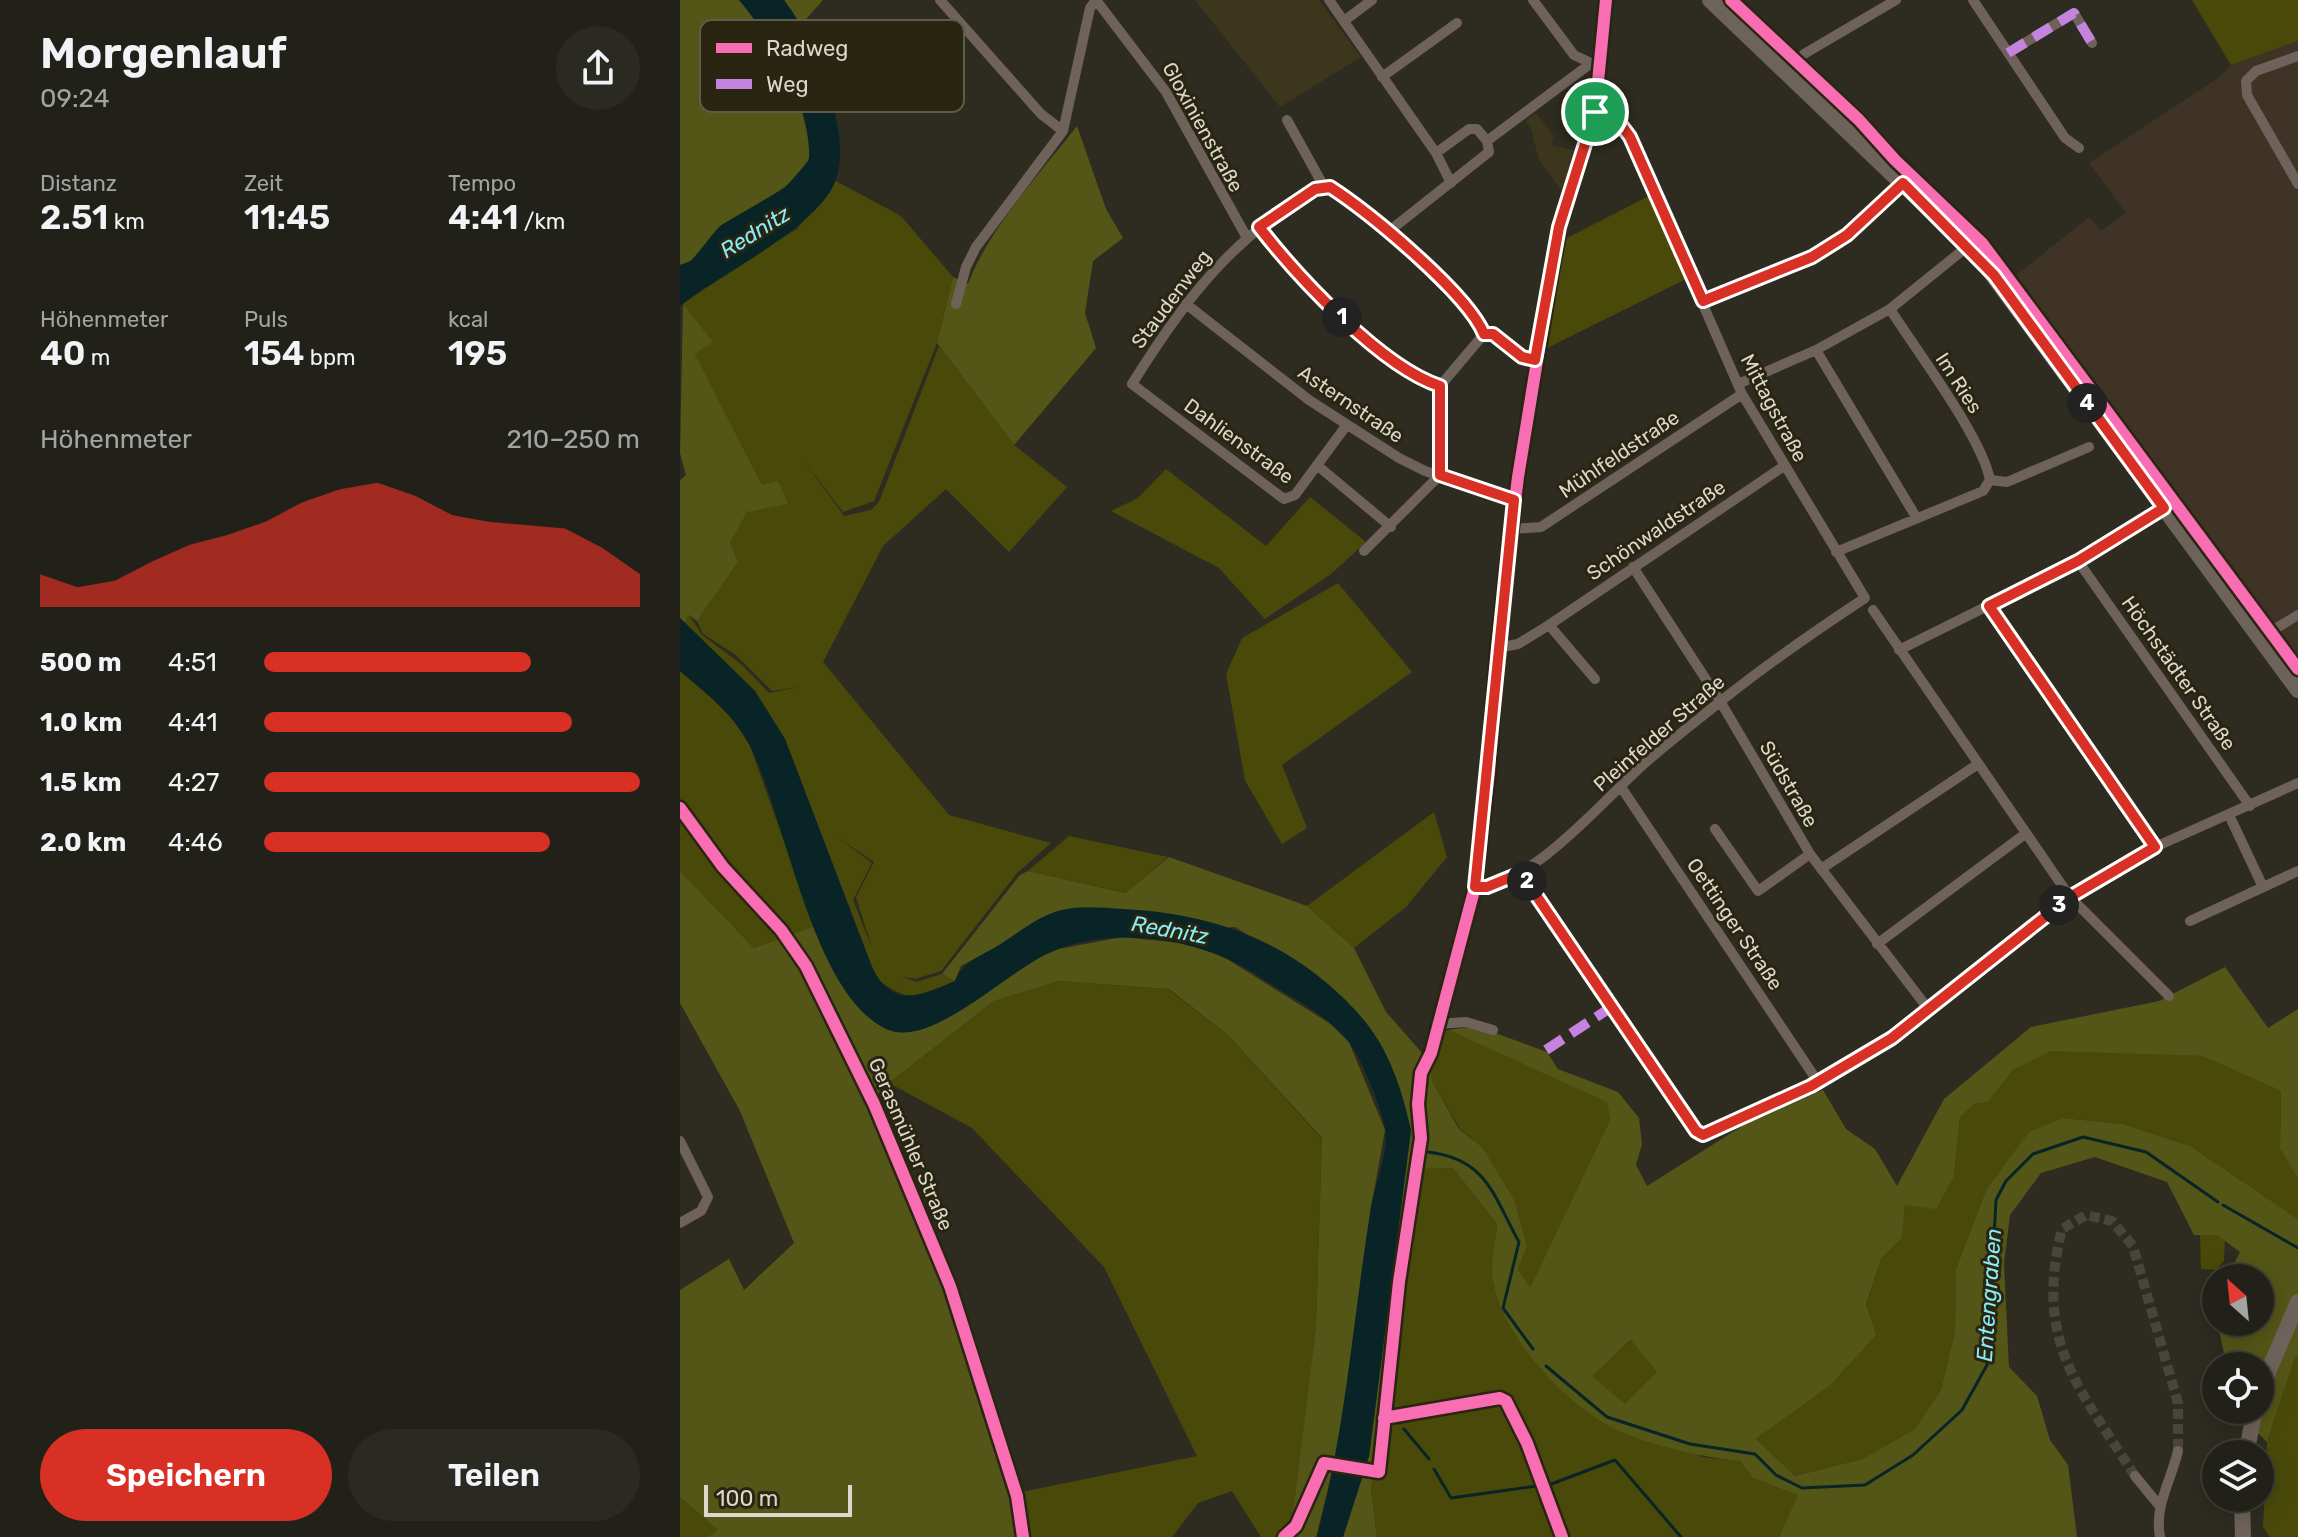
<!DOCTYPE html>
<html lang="de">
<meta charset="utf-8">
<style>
body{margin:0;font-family:Rubik,sans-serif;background:#2a2922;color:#f1f3f6;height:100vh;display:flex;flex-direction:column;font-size:30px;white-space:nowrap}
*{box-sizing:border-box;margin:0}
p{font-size:26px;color:#a2a3a2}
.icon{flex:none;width:44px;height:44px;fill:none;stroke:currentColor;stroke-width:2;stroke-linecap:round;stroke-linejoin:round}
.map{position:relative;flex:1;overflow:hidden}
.side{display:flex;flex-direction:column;background:#222119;width:680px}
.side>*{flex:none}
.needle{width:52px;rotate:333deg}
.buttons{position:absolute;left:1522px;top:1264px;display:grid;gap:16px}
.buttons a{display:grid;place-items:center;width:72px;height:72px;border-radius:50%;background:#222119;box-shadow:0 4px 20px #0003,0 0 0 2px #3f3e38;font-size:40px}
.scale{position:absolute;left:24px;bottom:20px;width:148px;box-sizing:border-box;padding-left:8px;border:4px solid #dbd8cb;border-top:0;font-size:22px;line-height:28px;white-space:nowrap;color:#dbd8cb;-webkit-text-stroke:6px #2a2511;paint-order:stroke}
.pin{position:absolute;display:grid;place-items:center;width:68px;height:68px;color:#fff;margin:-34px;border:4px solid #fff;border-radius:50%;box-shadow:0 2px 8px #0007}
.km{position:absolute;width:40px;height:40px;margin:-20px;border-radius:50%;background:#222;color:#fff;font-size:22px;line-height:40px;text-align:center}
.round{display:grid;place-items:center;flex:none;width:84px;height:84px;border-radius:42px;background:#2a2922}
.head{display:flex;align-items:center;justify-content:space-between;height:136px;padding:0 40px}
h1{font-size:44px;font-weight:600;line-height:60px}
.metrics{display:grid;grid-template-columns:repeat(3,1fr);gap:12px;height:136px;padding:8px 40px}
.metrics div{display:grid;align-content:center}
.metrics b{font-size:34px;font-weight:600}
.metrics small{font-size:22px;font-weight:400}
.metrics p{font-size:22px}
.chart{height:224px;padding:16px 40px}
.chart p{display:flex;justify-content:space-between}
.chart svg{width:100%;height:144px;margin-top:8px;fill:#d93025;opacity:.7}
.button{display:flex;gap:16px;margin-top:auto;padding:16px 40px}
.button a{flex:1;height:92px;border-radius:48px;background:#d93025;color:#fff;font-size:32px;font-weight:600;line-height:92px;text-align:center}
.button a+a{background:#2a2922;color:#f1f3f6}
ul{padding:0 40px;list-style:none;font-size:26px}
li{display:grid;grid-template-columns:128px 96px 1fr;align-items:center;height:60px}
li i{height:20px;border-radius:10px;background:#d93025}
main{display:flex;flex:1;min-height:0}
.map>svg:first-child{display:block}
</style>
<main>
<section class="side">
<div class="head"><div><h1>Morgenlauf</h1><p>09:24</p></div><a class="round"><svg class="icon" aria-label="share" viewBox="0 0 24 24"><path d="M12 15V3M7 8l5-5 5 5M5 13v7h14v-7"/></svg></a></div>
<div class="metrics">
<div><p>Distanz</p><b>2.51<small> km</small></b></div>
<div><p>Zeit</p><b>11:45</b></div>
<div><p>Tempo</p><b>4:41<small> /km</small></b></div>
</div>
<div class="metrics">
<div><p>Höhenmeter</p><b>40<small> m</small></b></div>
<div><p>Puls</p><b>154<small> bpm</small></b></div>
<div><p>kcal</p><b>195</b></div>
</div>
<div class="chart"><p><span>Höhenmeter</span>210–250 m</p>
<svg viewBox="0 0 160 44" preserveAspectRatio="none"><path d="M0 44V34L10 38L20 36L30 30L40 25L50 22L60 18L70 12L80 8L90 6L100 10L110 16L120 18L130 19L140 20L150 26L160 34V44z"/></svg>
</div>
<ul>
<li><b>500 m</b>4:51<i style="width:71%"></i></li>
<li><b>1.0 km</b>4:41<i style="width:82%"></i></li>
<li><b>1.5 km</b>4:27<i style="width:100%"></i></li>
<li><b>2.0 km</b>4:46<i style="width:76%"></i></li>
</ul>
<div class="button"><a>Speichern</a><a>Teilen</a></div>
</section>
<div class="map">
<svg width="1618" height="1537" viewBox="0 0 1618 1537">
<rect width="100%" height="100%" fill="#2e2c21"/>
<path fill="#3b361c" d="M515 0H639L681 57 600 107Z
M856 113 874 136 871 145 897 151 890 180 881 190 859 160 851 129 845 121Z"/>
<path fill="#3e3325" d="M1618 41V665L1334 277 1409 217 1421 231 1446 213 1409 163 1540 77 1551 65Z"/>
<path fill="#494a0a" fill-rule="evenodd" d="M1512 0H1618V41L1551 65Z
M156 181 221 216 273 277 257 343 194 501 163 512 123 460 164 516 191 510 199 502 259 346 334 445 387 487 329 552 266 489 203 546 143 662 269 815 371 843 337 873 261 971 235 979 222 976 236 982 262 974 275 981C237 997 233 1005 197 979L105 739 75 691 5 623 9 615 22 635 61 664 89 693 118 687 92 691 56 655 23 634 17 621 58 562 50 543 67 511 107 504 98 482 82 485 15 354 32 342 3 304 31 282 117 229ZM157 837 194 862 176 897 192 948 173 900 192 863Z
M969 196 1006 279 865 349 887 238Z
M486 469 586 546 630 497 686 542 651 574 585 619 539 568 431 511 458 498Z
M658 583 732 672 602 765 627 828 602 844 565 780 546 674 562 638Z
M0 671 49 713 70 746 134 926 74 948 0 871Z
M754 812 767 857 726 907 674 948 627 906Z
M389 836 488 857 447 893 348 871Z
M379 981 488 989 548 1035 642 1139 636 1326 612 1523 599 1537H581L552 1491 518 1503 492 1537H348L342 1492 517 1456 424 1267 292 1128 209 1083 314 1001Z
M768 1030 927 1101 930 1120 850 1289 838 1269 847 1245 802 1147 780 1129 752 1081 750 1062 760 1034Z
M1370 1050 1522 1056 1601 1091 1600 1149 1618 1179V1219L1510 1146 1443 1124 1383 1118 1350 1132 1306 1190 1276 1269 1275 1331 1261 1390 1235 1429 1182 1459 1115 1476 1076 1439 1148 1387 1186 1306 1201 1259 1222 1238 1225 1205 1274 1176 1280 1117 1295 1104 1308 1102 1333 1070Z
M773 1168 817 1224 813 1284 837 1338 1022 1457 1060 1461 1073 1478 1119 1495 1099 1537H697L691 1490 738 1169Z
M1520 1235H1537L1545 1241 1544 1261 1536 1270 1521 1269Z
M952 1340 978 1372 946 1405 911 1376Z
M1615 1356 1618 1357V1537H1590L1583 1527 1587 1442Z
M0 1497 38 1530 27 1537H0Z"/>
<path fill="#545617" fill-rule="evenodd" d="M0 0H59C82 26 148 132 126 164 106 194 73 205 43 224 28 234 18 263 0 265Z
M104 0H143L120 26Z
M397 126 426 209 443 238 413 261 405 313 416 348 334 445 257 343 273 277 288 284C311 225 358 176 397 126Z
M3 304 33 342 15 354 82 485 98 481 108 504 67 512 50 543 58 562 17 621 9 615 5 623 0 618V480L6 475 0 453Z
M489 857 627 906 674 948 706 1012 750 1062 752 1081 779 1129 802 1147 834 1200 847 1246 838 1269 850 1288 930 1120 927 1102 768 1030 796 1026 867 1052 878 1069 938 1092 959 1118 962 1144 956 1165 967 1186 1064 1125 1143 1090 1166 1129 1195 1149 1217 1186 1264 1099 1351 1027 1479 1001 1545 967 1588 1028 1618 1009V1179L1600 1149 1601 1091 1522 1056 1370 1051 1333 1070 1308 1102 1295 1104 1280 1117 1274 1176 1256 1209 1225 1205 1222 1238 1201 1259 1186 1305 1196 1335 1148 1387 1076 1439 1115 1476 1182 1459 1235 1429 1261 1390 1275 1331 1276 1269 1306 1190 1349 1132 1383 1118 1443 1124 1510 1146 1618 1219V1357H1615L1587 1442 1577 1432 1593 1366H1547L1537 1322H1580V1278H1547L1560 1252 1537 1235H1514L1487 1182 1415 1157 1361 1173 1330 1215 1324 1264 1329 1367 1357 1396 1370 1440 1388 1465 1397 1537H1099L1118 1495 1073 1478 1060 1461C1024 1458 954 1442 924 1423 879 1396 825 1337 814 1286 809 1268 816 1242 817 1224L773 1168 739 1169 691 1490 697 1537H663L689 1456 731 1130 649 985 555 927 318 946 281 966 275 981 262 974 340 875 348 871 446 893ZM951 1340 977 1372 945 1404 912 1376Z
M0 871 74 948 134 926 153 968 191 1019 321 980 348 962 379 949 442 937 500 943 536 952 649 1023 669 1042 705 1130 691 1208 661 1436 636 1537H610L636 1326 642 1138 548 1035 489 989 379 981 314 1001 209 1083 190 1103 268 1292 342 1492 348 1537H27L38 1530 0 1497V1290L49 1259 64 1290 114 1243 60 1111 0 1003Z"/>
<path fill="#082426" d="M59 0H104C126 28 138 62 149 94 158 122 165 151 156 179 142 225 39 275 0 306V265L11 261 40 226 106 187 129 160C132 109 93 38 59 0Z
M0 618 75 691 105 739 191 965C212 1010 239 996 275 981 285 958 306 955 325 941 342 930 358 917 378 911 399 905 422 908 444 909 536 914 612 942 676 1011 708 1045 721 1086 731 1130L689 1456 663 1537H637C666 1428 673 1318 691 1207 695 1184 709 1151 705 1128 701 1107 681 1057 668 1041 647 1014 608 996 580 977 522 939 444 926 378 949 332 965 252 1051 206 1029 131 993 106 815 69 744 52 713 26 693 0 671Z"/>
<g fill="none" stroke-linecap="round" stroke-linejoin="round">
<path stroke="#082426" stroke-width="3" d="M748 1152C807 1159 813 1195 839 1242L823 1308 853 1349
M1543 1205 1618 1248
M866 1366 927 1417 1010 1444 1075 1454 1096 1475 1122 1488 1185 1485 1233 1455 1282 1410 1307 1365 1316 1200 1326 1181 1353 1154 1403 1137 1466 1152 1538 1202
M717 1420 720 1423
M724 1429 749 1459
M754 1469 771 1498 857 1486
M888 1537 866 1486 935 1460 1001 1537"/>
<path stroke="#48463a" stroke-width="10" stroke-dasharray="10 5" stroke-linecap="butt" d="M1455 1476C1398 1386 1354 1342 1382 1229L1406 1215 1432 1221 1453 1246 1498 1403V1451"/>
<path stroke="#6f625a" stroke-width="10" d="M260 0 361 114 383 131
M416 0 486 92 566 236
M649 0 756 153 771 183
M853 0 894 55 913 64
M1293 0 1385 138 1399 148
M664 21 692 0
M1328 53 1394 13 1412 43
M1618 56 1576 71 1566 81 1567 95 1618 184
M1108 72 1124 54 1216 0
M702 77 777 23
M607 120 643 185 659 193 708 232 793 314 804 334
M756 153 789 129H797L807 141
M643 185C628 192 615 203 601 212 536 257 494 317 452 384L604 499 615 495 666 426
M579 227C618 277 700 365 760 386
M708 232 809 152 807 141 910 64
M1023 301 1132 257 1167 235 1223 183
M276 304 286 267 296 247 383 131 410 8 416 0
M506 304 629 400 719 458 745 471 834 500
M804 334H813L842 357 855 360
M1136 350 1236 517
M1058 384 1136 350 1210 309 1288 246
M638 466 711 527
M1310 480 1327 482 1409 447
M832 529 861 527 1062 394
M684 551 760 475V386L804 334
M1156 552 1303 491 1310 480C1302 437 1236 350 1210 309
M1398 561 1570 806
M953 567 1040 701 1130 854 1249 1010
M1309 606 1475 847
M1193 610 1390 897 1489 996
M869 625 915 679
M1580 638 1618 615
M817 648 838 644 869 625 1104 466
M1219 650 1398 561 1484 508
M941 787 1138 1082
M0 808 43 867 101 930 126 966 194 1104 270 1286 337 1496 343 1537
M1549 815 1583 887
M1035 829 1078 891 1130 854
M1141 869 1298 764
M841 873 1016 1131 1023 1135 1131 1086 1212 1038 1412 882 1475 847 1618 783
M795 887C852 887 924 799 965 763 989 742 1015 722 1041 701 1087 664 1135 631 1185 598L1062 394 950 137 936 118 915 112
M1510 921 1618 871
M1197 944 1345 834
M813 1030 786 1022 758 1024 795 887 809 773 817 648 838 477 879 227 915 112 926 0
M0 1141 28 1197 21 1211 0 1223
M1455 1476 1478 1504
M1480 1537C1474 1506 1491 1481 1498 1451"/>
<path stroke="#6e635a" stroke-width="16" d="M1030 0 1300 258 1618 690
M1580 1391 1618 1302
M1566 1454 1575 1410
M1562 1498 1563 1537"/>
<path stroke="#c483df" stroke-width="10" stroke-dasharray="20 10" stroke-linecap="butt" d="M1328 53 1394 13 1412 43
M708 232 793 314 804 334
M866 1050 933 1006"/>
<defs>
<path id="cycleway" d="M1051 0 1179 120 1215 160 1302 243 1618 669
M0 808 43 867 101 930 126 966 194 1104 270 1286 337 1496 343 1537
M704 1418 820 1398 826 1401 847 1443 882 1537
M604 1537 616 1526 644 1463 699 1472 719 1282 741 1138 738 1104 741 1073 751 1053 795 887 809 773 817 648 838 477 879 227 915 112 926 0"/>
</defs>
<use href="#cycleway" stroke="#2a2511" stroke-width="17"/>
<use href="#cycleway" stroke="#f96db3" stroke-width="12"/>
</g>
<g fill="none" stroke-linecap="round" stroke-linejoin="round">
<defs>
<path id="route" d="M915 112 936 118 950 137 1023 301 1132 257 1167 235 1223 183 1314 275 1484 508 1398 561 1309 606 1475 847 1390 897 1212 1038 1131 1086 1023 1135 1016 1131 841 873 807 887H795L834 500 760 475V386C701 367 617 276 579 227L635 189 650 187C690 213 787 293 804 334H813L842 357 855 360 879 227Z"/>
</defs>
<use href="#route" stroke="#fff" stroke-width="16"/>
<use href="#route" stroke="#d93025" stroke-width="10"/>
</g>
<g text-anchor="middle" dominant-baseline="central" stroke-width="6" stroke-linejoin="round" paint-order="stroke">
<g font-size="20" fill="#dbd8cb" stroke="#2a2511">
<text transform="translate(523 127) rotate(61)">Gloxinienstraße</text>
<text transform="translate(491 299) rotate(-53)">Staudenweg</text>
<text transform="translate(1279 383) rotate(57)">Im Ries</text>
<text transform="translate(671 404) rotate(34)">Asternstraße</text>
<text transform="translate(1094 408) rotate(62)">Mittagstraße</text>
<text transform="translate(559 441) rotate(36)">Dahlienstraße</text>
<text transform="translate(939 454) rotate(-34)">Mühlfeldstraße</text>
<text transform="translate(976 530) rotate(-34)">Schönwaldstraße</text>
<text transform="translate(1499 673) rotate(55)">Höchstädter Straße</text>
<text transform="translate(979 733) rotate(-41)">Pleinfelder Straße</text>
<text transform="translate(1109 784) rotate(60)">Südstraße</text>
<text transform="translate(1055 924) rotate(56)">Oettinger Straße</text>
<text transform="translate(231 1144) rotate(67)">Gerasmühler Straße</text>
</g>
<g font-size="22" font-style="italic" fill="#86ecf8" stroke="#2a2511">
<text transform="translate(75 232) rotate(-32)">Rednitz</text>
<text transform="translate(490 930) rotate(10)">Rednitz</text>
<text transform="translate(1309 1295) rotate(-86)">Entengraben</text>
</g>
</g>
<rect x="20" y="20" width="264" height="92" rx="12" fill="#2a2511" stroke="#5f5b49" stroke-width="2"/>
<rect x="36" y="43" width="36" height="10" fill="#f96db3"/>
<rect x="36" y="79" width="36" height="10" fill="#c483df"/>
<g font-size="22" fill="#dbd8cb">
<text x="86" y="56">Radweg</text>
<text x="86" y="92">Weg</text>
</g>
</svg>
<div class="buttons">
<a><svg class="needle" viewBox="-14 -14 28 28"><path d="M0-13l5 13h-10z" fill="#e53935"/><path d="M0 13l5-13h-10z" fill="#a2a3a2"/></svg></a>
<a><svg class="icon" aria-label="locate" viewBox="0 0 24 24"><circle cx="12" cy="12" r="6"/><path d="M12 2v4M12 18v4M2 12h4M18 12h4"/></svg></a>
<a><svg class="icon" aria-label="layers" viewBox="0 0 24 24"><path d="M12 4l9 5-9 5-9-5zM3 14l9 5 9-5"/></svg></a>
</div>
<div class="scale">100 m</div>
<div class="pin" style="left:915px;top:112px;background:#1e9e55"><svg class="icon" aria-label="arrive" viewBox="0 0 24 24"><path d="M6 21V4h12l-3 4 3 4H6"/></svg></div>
<b class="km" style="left:662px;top:317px">1</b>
<b class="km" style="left:847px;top:881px">2</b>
<b class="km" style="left:1379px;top:905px">3</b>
<b class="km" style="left:1407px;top:403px">4</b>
</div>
</main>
